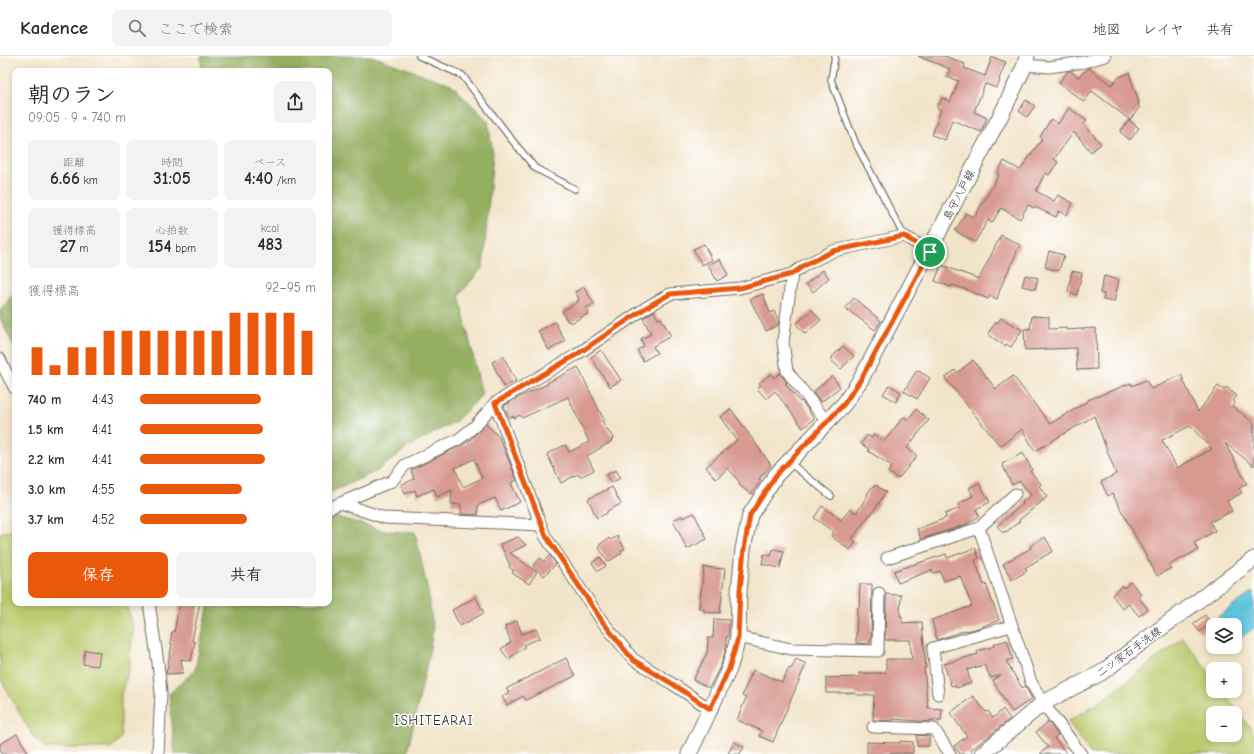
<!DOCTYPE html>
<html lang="ja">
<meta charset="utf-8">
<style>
body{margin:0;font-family:"Comic Neue","Klee One",sans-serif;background:#f2f2f3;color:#2b2b33;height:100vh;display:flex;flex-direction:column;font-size:15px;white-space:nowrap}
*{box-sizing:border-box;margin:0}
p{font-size:13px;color:#7c7c81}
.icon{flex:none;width:22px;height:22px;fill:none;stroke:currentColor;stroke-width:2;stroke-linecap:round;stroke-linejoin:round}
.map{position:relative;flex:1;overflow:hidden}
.sheet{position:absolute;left:12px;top:12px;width:320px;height:538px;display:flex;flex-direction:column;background:#fff;border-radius:8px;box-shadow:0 2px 6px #0003}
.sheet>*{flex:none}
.buttons{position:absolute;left:1206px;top:562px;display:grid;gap:8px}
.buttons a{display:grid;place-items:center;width:36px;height:36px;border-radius:8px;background:#fff;box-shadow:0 2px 6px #0003;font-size:20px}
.pin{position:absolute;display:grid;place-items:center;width:34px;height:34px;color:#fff;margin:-17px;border:2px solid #fff;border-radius:50%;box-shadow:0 1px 4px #0007}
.round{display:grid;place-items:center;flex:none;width:42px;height:42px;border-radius:8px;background:#f2f2f3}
.overview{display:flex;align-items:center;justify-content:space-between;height:68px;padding:0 16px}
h1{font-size:22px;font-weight:700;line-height:30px}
.stats{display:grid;grid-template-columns:repeat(3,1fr);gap:6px;height:68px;padding:4px 16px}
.stats div{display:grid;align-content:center;border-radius:8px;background:#f2f2f3;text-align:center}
.stats b{font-size:17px;font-weight:700}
.stats small{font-size:11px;font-weight:400}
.stats p{font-size:11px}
.chart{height:112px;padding:8px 16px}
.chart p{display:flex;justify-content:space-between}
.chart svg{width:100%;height:72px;margin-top:4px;stroke:#ea580c;stroke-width:6}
.primary-button{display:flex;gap:8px;margin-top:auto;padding:8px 16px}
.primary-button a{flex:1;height:46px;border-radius:8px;background:#ea580c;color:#fff;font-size:16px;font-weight:700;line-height:46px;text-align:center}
.primary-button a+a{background:#f2f2f3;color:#2b2b33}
ul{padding:0 16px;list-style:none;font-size:13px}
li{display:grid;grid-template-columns:64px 48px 1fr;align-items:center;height:30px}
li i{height:10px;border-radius:5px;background:#ea580c}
header{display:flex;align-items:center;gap:24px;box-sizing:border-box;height:56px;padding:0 20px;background:#fff;border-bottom:1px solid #e1e1e2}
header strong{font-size:19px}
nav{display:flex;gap:22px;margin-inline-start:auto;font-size:14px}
.search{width:280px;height:36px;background:#f2f2f3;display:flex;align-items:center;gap:10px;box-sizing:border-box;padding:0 14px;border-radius:8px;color:#7c7c81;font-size:15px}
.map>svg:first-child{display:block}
</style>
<header>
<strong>Kadence</strong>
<div class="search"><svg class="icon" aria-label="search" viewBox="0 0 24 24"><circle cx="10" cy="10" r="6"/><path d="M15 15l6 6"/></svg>ここで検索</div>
<nav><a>地図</a><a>レイヤ</a><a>共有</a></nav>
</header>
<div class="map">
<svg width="1254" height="698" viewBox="0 0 1254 698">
<rect width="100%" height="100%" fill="#fff"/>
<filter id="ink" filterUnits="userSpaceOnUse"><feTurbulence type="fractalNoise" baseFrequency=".025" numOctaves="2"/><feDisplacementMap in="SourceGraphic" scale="8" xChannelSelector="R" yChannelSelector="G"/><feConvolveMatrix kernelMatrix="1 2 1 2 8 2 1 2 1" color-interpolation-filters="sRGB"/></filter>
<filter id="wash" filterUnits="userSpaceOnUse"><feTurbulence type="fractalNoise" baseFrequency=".012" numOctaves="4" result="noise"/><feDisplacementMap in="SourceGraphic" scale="16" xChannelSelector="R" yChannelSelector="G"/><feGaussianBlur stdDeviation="0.9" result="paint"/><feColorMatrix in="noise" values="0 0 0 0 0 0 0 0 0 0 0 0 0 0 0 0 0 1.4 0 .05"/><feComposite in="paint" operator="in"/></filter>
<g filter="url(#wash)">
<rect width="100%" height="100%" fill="#f2e4c9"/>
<path fill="#bbcb6e" stroke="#737b4c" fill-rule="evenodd" d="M15 474V547H126L133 572 129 614 121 637V682L111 692H45L34 682 0 622V477Z
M1183 582 1213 622V635H1223L1254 677V698H1091L1068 665 1097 648ZM1213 657H1235V679H1213Z"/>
<path fill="#94af61" stroke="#606d46" d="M201 0H372L452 29 488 65 493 98 483 211 459 239 482 339 456 365 407 392 377 415 329 437V15H202Z
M15 235V293L0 262V255Z
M334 460 385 475 415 476 428 535 433 573 429 598 407 698H175L169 638 195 614 209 547H329V462Z"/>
<path fill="#5dc3db" stroke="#447783" d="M1254 535V572L1236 585 1235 569H1224L1218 561Z"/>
<g id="blocks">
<path fill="#d79990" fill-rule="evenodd" d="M918 0H945L965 8 964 12 985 20 992 1 1006 6 999 23 1000 24 997 32 985 28 974 56 987 62 981 76 952 64 945 84 932 79 941 54 937 52 942 42 950 46 959 25 947 21 950 13Z
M1089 12 1111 29 1119 21 1129 17 1138 43 1139 52 1130 64 1092 35 1084 46 1059 27 1068 15H1071L1078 21Z
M1026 44 1035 50 1027 61 1019 55Z
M1069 52 1087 65 1084 68 1101 88 1091 96 1074 76 1054 103 1058 106 1049 119 1045 117 1036 135 1054 145 1058 139 1073 147 1067 159 1059 155 1056 161 1035 151 1034 152 1028 149 1020 163 1001 152 992 167 988 164 975 186 955 175 966 157 974 162 999 119 997 118 1004 105 1020 114 1042 83 1040 81 1051 63 1058 68Z
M1129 64 1139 72 1130 84 1120 76Z
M1001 179 1020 189 1000 233 997 243 990 240 988 243 968 234 952 229 951 231 935 225 941 209 979 223Z
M704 188 712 204 702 209 693 193Z
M1049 195 1064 199 1059 215 1045 211Z
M720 203 728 219 717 225 708 209Z
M823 214 829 222 813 236 806 228Z
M1072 215 1082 217 1077 239 1068 236Z
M1025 219 1038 222 1035 233 1022 230Z
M1104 220 1119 224 1114 246 1103 244 1104 238 1100 237Z
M584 231 594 248 586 252 589 257 571 267 569 265 568 266 562 255 578 246V244L579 243 575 236Z
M763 238 770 257 774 255 779 265 778 269 766 275 750 243Z
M854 242 881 265 875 274 845 252Z
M812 254 821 264 805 278 796 268Z
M654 255 658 263 661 262 671 280 653 290 657 297 643 305 637 294 644 290 641 283 651 278 643 262Z
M1032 260 1049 261V273L1066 272V274L1096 272 1097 313 1077 314 1076 292 1025 294 1024 273H1030Z
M1001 262 1022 274 1011 291 1006 288 1005 290 990 280V279L988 277 996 266 997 267Z
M555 266 565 285 549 294 538 275Z
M843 290 854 300 841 313 831 304 833 302 832 301Z
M601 294 621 324 610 331 591 301Z
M503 300 516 325 504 331 492 306Z
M973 304 996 333 1013 320 1050 368 1088 345V344L1131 327 1132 330 1146 324 1151 333 1181 319 1198 356 1218 330 1224 334 1226 331 1237 340 1233 345 1235 346 1232 350 1254 367V410L1225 387 1247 428 1239 432 1242 437 1227 445 1232 455 1210 466 1215 475 1194 487 1198 494 1169 509 1171 512 1157 520 1112 437 1108 440 1101 426 1116 418 1094 360 1035 395 1022 373 1000 390 945 322 955 314 957 317ZM1190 370 1212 393 1177 412 1162 384Z
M578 311 604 364 602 365 613 382 611 384 612 385 587 400 594 414 580 421 578 418 561 427 547 398 565 389 569 396 589 386 568 341 522 362 520 359 514 362 513 360 509 362 504 350 515 343 548 328 547 327Z
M917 314 930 322 917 343 904 335Z
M780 317 787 327H785L800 346 802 345 814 363 803 372 775 335 766 343 757 332 761 329 759 327 771 318 774 322Z
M832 320 840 331 821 346 813 336Z
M889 329 901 336 896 346 883 338Z
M731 353 771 409 759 423 761 424 751 438 739 429 740 427 728 412 716 423 706 411 737 384 720 361Z
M916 353 929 364 907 392 917 400 898 423 888 416 892 410 868 395 869 393 861 388 867 379 872 382 874 379 884 385 904 361 908 364Z
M486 368 499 381 517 424 511 427 520 446 501 455 495 442 478 449V459L461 458V449L451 448 452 434 437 441 434 433 417 440 415 434 405 438 401 429 414 423 411 414 462 389 470 384ZM474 403 482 422 463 431 455 412Z
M1023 397 1032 414 1030 415 1041 428 1039 430 1047 441 1019 464 1020 465 1006 476 1005 475 1003 477 997 470 1023 448 1022 446 1031 439 1020 425 1012 429 1002 408Z
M616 414 620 422 611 427 606 419Z
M979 427 990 446 976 453 979 460 965 469 921 483 917 473 946 462 945 458 960 452 958 448 973 440 969 432Z
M875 429 886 436 871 459 870 458 852 483 856 486 850 494 831 480 834 476 814 462 822 450 841 464 850 453 856 457 868 439 867 438 872 431H873Z
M612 431 621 448 607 455V457L597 462 588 443Z
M694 457 707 483 687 493 673 464 682 460 683 462Z
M617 480 625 493 621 495 622 497 608 506 599 492 600 491 599 489 609 482 611 484Z
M518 481 526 489 510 497 537 516 529 528 512 517 514 515 509 511 510 509 500 488Z
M1045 481 1053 495 1025 512 1027 515 1012 524 1003 508 1031 492 1030 490Z
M975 492 979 502 975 504 984 529 986 528 999 564 975 573 966 575V574L937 584 932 564 972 550 960 520 944 525 940 515 933 517 932 514 898 527 894 515 946 498 947 502Z
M773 493 784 495 780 512 762 508 764 498 771 500Z
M550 499 556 508 544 520 533 510 540 502 544 505Z
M600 501 606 510 598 515 592 507Z
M704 511 725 513 720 557 704 556V553L699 552Z
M1131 526 1141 538 1138 541 1148 553 1139 560 1129 548 1123 553 1112 539 1123 530 1124 532Z
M860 528H872L871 584H870V588L856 587 857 552H859Z
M886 538 901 539 900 560H902V567L922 566 926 612H924L928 652 942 653 941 664H930V666L893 663V665L873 664 874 639H856V637H826V622L859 621V617H886V603H912L910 584H885Z
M476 541 484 557 460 570 452 554Z
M180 547H200L192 585 195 586 191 605 181 603 183 617 166 618 172 588 170 587 172 576H174Z
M1205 559 1211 567 1200 576 1193 568Z
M714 563 729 564 728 581H726V593L721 609 709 632 693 624 707 597 708 582H713Z
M517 565 522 578 536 573 540 582 523 589 525 591 508 603 501 593 511 586 505 570Z
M1007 584 1013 603 1006 605 1022 632 1025 630 1032 643 1012 656 993 625 1001 619 991 622 984 609 967 614 971 627 956 632 955 629 951 630 944 608 978 598 977 595 995 590 994 588Z
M85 594 100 596 98 610 83 608Z
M566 602 575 620 526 644 523 640 507 649 502 641 509 636 506 633Z
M796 603 806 608 773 686 759 680 762 675 737 664 746 642 742 640 753 614 782 626 789 612 791 613Z
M973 640 986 656 988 655 993 662 1003 653 1010 663 971 694 973 698H960L954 690 967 680 950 657Z
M1048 666 1058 679 1054 682 1067 698H1040L1048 691 1036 676Z
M17 678 29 698H3L0 693V688Z
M917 679 929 680V690H917Z
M900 685 913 686V697L867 698V686L900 687Z
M734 686 744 691 740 698H728Z"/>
</g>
</g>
<g filter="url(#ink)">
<use href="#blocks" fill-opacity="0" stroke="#716c62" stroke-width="1"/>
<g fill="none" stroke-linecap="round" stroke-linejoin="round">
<defs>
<path id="lane" d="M419 0 462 19 512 84 535 112 575 133
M835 0 831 24 855 86 904 180
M790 407 831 440"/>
<path id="street" d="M1025 9 1049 11 1084 6 1105 0
M792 218 783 286 787 315 827 366
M0 303 6 316 15 333
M495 347 545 480 602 565 633 603 671 627 710 653
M1015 438 979 472 1031 626 1043 647 1081 698
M340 447 385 462 541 469
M329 452 392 425 405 409 459 383 475 370 495 347 576 299 647 251 670 238 740 232 792 218 805 209 833 195 904 180 930 195
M887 502 979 472
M149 547 158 607 161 637 158 698
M738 581 791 593 878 595 879 537
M938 638 933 592 1011 570
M873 671 934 673 950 698"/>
<path id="secondary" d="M689 698 729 613 735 593 738 581 739 535 743 493 750 459 776 419 844 348 861 323 1003 55 1025 9 1027 0
M982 698 1043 647 1101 617 1254 503"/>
</defs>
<use href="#lane" stroke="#716c62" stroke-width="8"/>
<use href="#street" stroke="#716c62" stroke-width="13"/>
<use href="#secondary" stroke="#716c62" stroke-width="17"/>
<use href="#lane" stroke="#fff" stroke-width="5.5"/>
<use href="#street" stroke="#fff" stroke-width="11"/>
<use href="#secondary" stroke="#fff" stroke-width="15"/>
</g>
</g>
<g fill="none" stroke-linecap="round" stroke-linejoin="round" filter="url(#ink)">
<defs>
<path id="route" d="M904 180 930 196 861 323 844 348 776 419 750 459 744 493 740 534 738 582 729 613 710 653 671 627 633 604 602 565 546 480 495 347 576 299 647 251 670 238 740 232 792 218 805 209 833 195Z"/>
</defs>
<use href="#route" stroke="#fff" stroke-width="8"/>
<use href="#route" stroke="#ea580c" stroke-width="5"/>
</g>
<g text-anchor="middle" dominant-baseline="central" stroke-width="3" stroke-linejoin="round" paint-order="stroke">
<g font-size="11" fill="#2b2b2b" stroke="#fff">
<text transform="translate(959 139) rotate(-62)">島守八戸線</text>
<text transform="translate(1129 596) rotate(-36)">二ツ家石手洗線</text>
</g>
<g font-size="13" letter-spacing="1" fill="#2b2b2b" stroke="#fff">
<text x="434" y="664">ISHITEARAI</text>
</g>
</g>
</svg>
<div class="buttons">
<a><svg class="icon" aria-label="layers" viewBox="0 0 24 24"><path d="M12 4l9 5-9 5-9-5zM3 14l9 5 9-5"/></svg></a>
<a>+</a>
<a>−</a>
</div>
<div class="pin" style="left:930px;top:196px;background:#1e9e55"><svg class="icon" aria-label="arrive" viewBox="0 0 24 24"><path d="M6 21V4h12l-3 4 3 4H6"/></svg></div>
<section class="sheet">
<div class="overview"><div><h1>朝のラン</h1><p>09:05 · 9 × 740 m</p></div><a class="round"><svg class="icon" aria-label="share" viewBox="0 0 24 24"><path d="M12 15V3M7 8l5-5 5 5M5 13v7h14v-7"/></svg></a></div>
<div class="stats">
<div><p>距離</p><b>6.66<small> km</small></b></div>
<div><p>時間</p><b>31:05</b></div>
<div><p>ペース</p><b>4:40<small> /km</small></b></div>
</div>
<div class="stats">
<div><p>獲得標高</p><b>27<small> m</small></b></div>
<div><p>心拍数</p><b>154<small> bpm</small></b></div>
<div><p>kcal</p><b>483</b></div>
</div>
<div class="chart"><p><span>獲得標高</span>92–95 m</p>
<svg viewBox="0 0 160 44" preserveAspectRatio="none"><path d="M5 44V27M15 44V38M25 44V27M35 44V27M45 44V17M55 44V17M65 44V17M75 44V17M85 44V17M95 44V17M105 44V17M115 44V6M125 44V6M135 44V6M145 44V6M155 44V17"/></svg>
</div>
<ul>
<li><b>740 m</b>4:43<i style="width:69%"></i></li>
<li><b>1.5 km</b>4:41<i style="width:70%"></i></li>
<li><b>2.2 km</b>4:41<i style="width:71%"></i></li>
<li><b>3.0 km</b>4:55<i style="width:58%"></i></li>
<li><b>3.7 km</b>4:52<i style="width:61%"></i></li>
</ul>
<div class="primary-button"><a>保存</a><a>共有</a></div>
</section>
</div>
